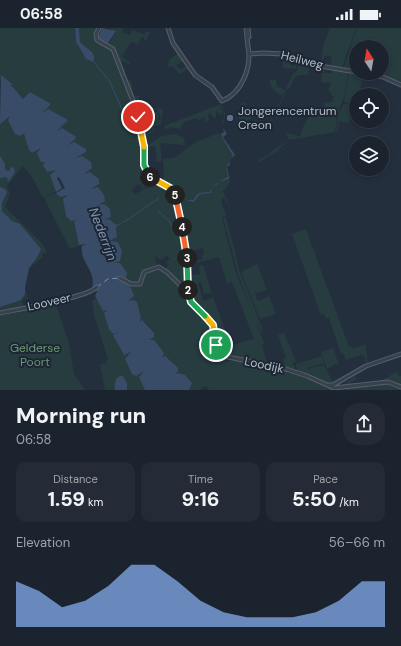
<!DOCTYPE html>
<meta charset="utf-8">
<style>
body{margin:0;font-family:"DM Sans",sans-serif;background:#242b36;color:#f1f3f6;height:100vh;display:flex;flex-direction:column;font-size:15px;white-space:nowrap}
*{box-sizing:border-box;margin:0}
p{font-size:13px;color:#a0a4aa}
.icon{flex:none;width:22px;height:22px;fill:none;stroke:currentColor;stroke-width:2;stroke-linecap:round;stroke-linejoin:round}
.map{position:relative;height:362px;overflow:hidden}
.panel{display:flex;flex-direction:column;background:#1b232e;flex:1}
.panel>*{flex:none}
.needle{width:26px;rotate:349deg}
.tools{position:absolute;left:349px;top:12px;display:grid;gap:8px}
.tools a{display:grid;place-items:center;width:40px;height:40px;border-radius:50%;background:#1b232e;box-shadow:0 2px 6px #0003,0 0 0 1px #39404a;font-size:20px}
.pin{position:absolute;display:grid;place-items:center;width:34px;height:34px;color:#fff;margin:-17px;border:2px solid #fff;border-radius:50%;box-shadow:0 1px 4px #0007}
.km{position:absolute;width:20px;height:20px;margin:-10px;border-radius:50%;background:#222;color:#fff;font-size:11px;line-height:20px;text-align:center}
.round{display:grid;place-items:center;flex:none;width:42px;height:42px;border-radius:16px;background:#242b36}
.summary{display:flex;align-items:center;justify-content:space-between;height:68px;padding:0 16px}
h1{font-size:22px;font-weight:800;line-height:30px}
.figures{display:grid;grid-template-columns:repeat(3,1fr);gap:6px;height:68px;padding:4px 16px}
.figures div{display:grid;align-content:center;border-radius:10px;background:#242b36;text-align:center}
.figures b{font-size:20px;font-weight:800}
.figures small{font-size:11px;font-weight:400}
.figures p{font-size:11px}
.chart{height:112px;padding:8px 16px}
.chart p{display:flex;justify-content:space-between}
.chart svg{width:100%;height:72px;margin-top:4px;fill:#8ab4f8;opacity:.7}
.status{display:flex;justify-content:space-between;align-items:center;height:28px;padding:0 20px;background:#1b232e;direction:ltr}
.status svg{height:11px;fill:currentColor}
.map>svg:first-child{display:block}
</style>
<div class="status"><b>06:58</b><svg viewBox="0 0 49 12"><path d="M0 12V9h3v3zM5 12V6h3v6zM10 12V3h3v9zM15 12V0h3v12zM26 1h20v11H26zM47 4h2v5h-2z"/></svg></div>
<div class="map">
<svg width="401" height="362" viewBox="0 0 401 362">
<rect width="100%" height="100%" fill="#242f3e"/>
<path fill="#263c3f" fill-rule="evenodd" d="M0 0H75C75 12 80 29 92 34L94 31C93 21 85 21 80 14L79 0H99C95 7 94 13 103 17L96 10 100 0H102L98 5V11L107 15 110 14 116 4 108 0H123L122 4 130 7 132 2 145 7V3L150 5 149 8 146 7 148 9 145 14 144 9 141 10 138 16 131 14 122 28 130 35 129 37 124 33 121 36 123 40 126 41 123 45 119 37 125 54 123 48 124 45 128 52H131L134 68H139V79L163 81 161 96 154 99 155 102 143 112V137L149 149 154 154 141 161 142 158 138 156 132 162 135 166 157 154 153 151H164L163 131 174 130 194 115 219 105 235 127 229 133 230 136 227 139 230 149 229 152 231 153 223 163 228 174 227 175 224 169 221 173 226 187 223 189 222 191 236 245 253 286 238 246 223 190 226 189 240 244 263 302 261 304 255 292 265 316 262 317 267 334 275 332 278 337H284L283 331 286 330 278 307 284 305 296 333 293 335 295 341 301 345 297 342 296 336 322 328 324 335 309 340 308 338V341L324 337 333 355 338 354 327 356 301 345 284 340 234 330 221 323 215 316 213 296 194 278 189 269 188 236 191 227H192L194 234 202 231V227L204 226 203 220 190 223 173 162 161 154H158L170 161 169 171 172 162 173 166 184 211 188 263 165 241 168 238 166 234 170 231 167 228 160 232 155 228 157 239 144 244 139 256H132L123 248 119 249C112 231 109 211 103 193 85 135 49 87 0 52ZM143 82H158L161 92H159L158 84 152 83 154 92H150V95L144 94 146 83 143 85ZM219 229 227 256 232 254 254 311 231 317 213 269 203 273 198 255 201 254 204 265 212 266 203 237 199 238 200 246 192 247 194 257 191 247 192 236Z
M330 0H332L323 29 332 0H356L342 40 330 38 332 29 325 27 321 36 323 18Z
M357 0H401V55L384 47 373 45H382V19H356V42L343 41Z
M178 25 184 33 176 37 180 42 187 38 189 40 180 46 173 39 167 38 170 31Z
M283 29 293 31 291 38H294L297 33 296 41 283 40Z
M298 33 310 37 308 47C292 46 297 50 288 62L286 60 293 46 297 43Z
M323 38H325L324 45H331L333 40 347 43 348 44 345 66 337 87 335 104 289 112 276 124 259 134 258 132 270 126V124L289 112 286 104 300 109 303 99 313 81 317 85 320 82 323 83 325 75 332 74 334 68 331 67V64L328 63 331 55 321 54Z
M349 44 364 46 358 67H356L355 78 344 74Z
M270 52H276L277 58 286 63 278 81 274 83 273 82 278 79 285 63 282 67C276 65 269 59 270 52Z
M244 74 252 90 242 95 238 88 242 87 241 84 243 83 240 76Z
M221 76 225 84 224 95 222 96 224 90 223 81 219 78 223 84 219 87 218 83 216 84V89L213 90 211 86H208L209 92 205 94 204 89 198 92 196 90 184 94 180 101 171 99 165 101 164 98Z
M344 76 354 78 349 95 344 94V97L343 94 339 93 337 104H336L338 87Z
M0 79C24 99 45 121 59 149L57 150 62 160 43 170 33 151 23 138 7 158 10 166 5 179 42 215 47 224 42 226 43 229 29 240 25 261 28 271 24 270 22 273 25 281 55 274 69 315 74 346 85 362H0Z
M176 106 184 110 185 117 160 115 162 133 157 134 155 118 147 119 148 117 161 108Z
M65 160 79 191 86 215 70 221 44 170Z
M306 201 349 319 351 318 352 321 365 316C368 325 366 328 368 336L367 337 364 328 361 327 346 332 343 325 341 326 329 290 326 291 324 286 321 287 292 206Z
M257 236 267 262 255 265 258 273 269 268 276 286 260 291 241 244Z
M157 239 165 242 211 294 217 320 222 326 235 331 226 330 227 333C245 329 289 342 306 348 317 352 328 360 340 362L386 355 401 360V362H210L205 358 199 362H189C159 330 136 293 120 252L128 257H138L144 245Z
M98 270 105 275 131 324 159 362H105L100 337 106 335V332L108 331 95 291 92 272Z
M333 320 339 336 336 337 334 333 335 336 327 341 321 324Z
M397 343 399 348H401V358L389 354 337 360 334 357 342 358 355 348 357 351 350 355 351 357 383 352Z"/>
<path fill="#394c67" d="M75 0H79L80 14C84 20 98 23 93 34L86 31 76 14Z
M102 0 116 3 108 15 99 12 98 10Z
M1 47 12 56 10 59 12 58 23 71 30 64 51 76 41 86 48 81 68 92 56 104 62 100 75 108 76 110 67 118 74 114 86 121V124L75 130 82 128 91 134 92 140 84 146 90 144 99 151V156L91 161 98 159 104 167 105 173 98 177 104 176 110 181 111 189 103 192 109 191 116 197 123 194 116 199 117 209 109 213 118 214 122 223 120 233 114 235H120L127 245 126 250 122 248 120 251 131 260 134 268 128 273 133 272 137 274 141 290 139 294 142 292 154 305V309L149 312H154L164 325 162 330 165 328 178 340V343L175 347 178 345 185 347 192 355 189 362H145L139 349 144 343 136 348 132 346 125 331 131 324 124 327 114 309 113 307 119 304 113 306 109 301 104 285 108 282 103 283 95 268 98 261 97 259 92 261C97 242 79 234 82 218L86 216 79 217 74 193 79 191 71 193 66 188 63 171 68 167 60 169 56 165 65 160 59 149 57 150 62 160 56 164 50 147 56 142 47 144 43 137 45 134H41L37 125 41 120 32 125 29 122 24 106 27 103 20 108 15 106 8 92 10 88 0 96Z
M223 100 227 106 223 109 235 127 229 133 230 136 227 139 229 151 218 154 217 157 213 158 211 165C198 167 202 163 194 174L186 172H194C198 163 201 165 210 164 215 154 219 154 228 149 225 135 227 139 233 128L222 109 221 106 224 104Z
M0 128 5 136V142L9 143 11 139 14 140 15 144 8 154 7 149 0 150Z
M0 159 5 161 7 164 2 175V183L12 193 20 196 41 221 38 228 29 240 25 259V266L21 272 0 279Z
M120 348H123L127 356V362H115C114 357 115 350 120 348Z"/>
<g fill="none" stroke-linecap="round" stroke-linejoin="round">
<path stroke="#394c67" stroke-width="1" d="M93 33 96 36
M96 37 108 51
M109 52 128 95 130 94
M131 94 135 91 133 84
M158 183 170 194 172 199
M130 190 159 170
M123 194 129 191
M173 201 174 204"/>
<path stroke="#7c92b1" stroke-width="1" stroke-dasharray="5 4" stroke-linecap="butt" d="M97 259 108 251 119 250"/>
<defs>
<path id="minor" d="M99 0 96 6 97 12 113 21 135 78 138 98 144 116 143 130 145 142 153 152 173 162 185 208 189 269 193 277 211 295 216 317 228 329 286 341 307 348 334 360 388 354 401 359
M168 0 173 15 195 47 212 59 222 73C242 65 252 39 248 18
M246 0 248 19
M248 0 249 9
M249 26 263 25 282 26 308 36 356 44
M363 45 383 49 401 57
M120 250 131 256H140L144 244 159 239 168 245 188 265
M0 285C19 281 86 270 97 259
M329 357H333L366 338 401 326"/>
</defs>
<use href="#minor" stroke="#565f6c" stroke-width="5"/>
<use href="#minor" stroke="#38414e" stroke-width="3"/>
</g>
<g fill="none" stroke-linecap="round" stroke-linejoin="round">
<defs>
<path id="split-1" d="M205 288 213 297 216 317"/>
<path id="split-2" d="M188 262 191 274 205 288"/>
<path id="split-3" d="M187 230 188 262"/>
<path id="split-4" d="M182 199 187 230"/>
<path id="split-5" d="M175 167 182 199"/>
<path id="split-6" d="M150 149 172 161 175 167"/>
<path id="split-7" d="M144 119V137L150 149"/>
<path id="split-8" d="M138 89 144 119"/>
</defs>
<use href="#split-1" stroke="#fff" stroke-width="8"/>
<use href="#split-2" stroke="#fff" stroke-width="8"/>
<use href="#split-3" stroke="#fff" stroke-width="8"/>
<use href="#split-4" stroke="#fff" stroke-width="8"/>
<use href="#split-5" stroke="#fff" stroke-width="8"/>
<use href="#split-6" stroke="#fff" stroke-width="8"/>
<use href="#split-7" stroke="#fff" stroke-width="8"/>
<use href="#split-8" stroke="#fff" stroke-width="8"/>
<use href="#split-1" stroke="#f5b400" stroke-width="5"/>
<use href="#split-2" stroke="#22a559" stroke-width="5"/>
<use href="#split-3" stroke="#22a559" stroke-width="5"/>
<use href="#split-4" stroke="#f0652b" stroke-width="5"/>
<use href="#split-5" stroke="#f0652b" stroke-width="5"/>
<use href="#split-6" stroke="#f5b400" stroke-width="5"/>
<use href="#split-7" stroke="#22a559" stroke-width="5"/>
<use href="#split-8" stroke="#f5b400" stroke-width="5"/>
</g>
<circle fill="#5c6f8a" stroke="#1d2633" stroke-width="1.5" cx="230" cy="90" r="4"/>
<g text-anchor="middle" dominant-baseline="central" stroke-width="4" stroke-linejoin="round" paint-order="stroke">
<g font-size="12" fill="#b4bcc9" stroke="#1d2633">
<text transform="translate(302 32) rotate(14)">Heilweg</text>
<text transform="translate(49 274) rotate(-13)">Looveer</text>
<text transform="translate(264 337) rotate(12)">Loodijk</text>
</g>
<g font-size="12" fill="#b4bcc9" stroke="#1d2633" text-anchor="start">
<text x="238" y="83">Jongerencentrum<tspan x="238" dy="14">Creon</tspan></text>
</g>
<g font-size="12" fill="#6b9a76" stroke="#1d2633">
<text x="35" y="320">Gelderse<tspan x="35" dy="14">Poort</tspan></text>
</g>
<g font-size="13" font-style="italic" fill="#7c92b1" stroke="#1d2633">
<text transform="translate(103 206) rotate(69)">Nederrijn</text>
</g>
</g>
</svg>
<div class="tools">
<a><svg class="needle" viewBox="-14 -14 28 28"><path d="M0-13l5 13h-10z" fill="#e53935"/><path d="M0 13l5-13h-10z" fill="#a0a4aa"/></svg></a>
<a><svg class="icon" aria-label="locate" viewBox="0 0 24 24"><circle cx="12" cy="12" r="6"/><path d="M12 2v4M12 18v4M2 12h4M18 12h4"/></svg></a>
<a><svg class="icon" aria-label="layers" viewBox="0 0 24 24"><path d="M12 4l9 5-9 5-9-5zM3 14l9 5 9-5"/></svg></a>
</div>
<div class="pin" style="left:216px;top:317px;background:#1e9e55"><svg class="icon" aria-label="arrive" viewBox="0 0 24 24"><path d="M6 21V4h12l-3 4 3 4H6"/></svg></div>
<div class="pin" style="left:138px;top:89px;background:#d93025"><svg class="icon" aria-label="check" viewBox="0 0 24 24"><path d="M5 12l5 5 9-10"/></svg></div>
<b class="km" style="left:188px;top:262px">2</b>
<b class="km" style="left:187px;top:230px">3</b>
<b class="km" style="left:182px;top:199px">4</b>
<b class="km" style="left:175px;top:167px">5</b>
<b class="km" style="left:150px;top:149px">6</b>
</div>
<section class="panel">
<div class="summary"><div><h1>Morning run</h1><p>06:58</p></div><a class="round"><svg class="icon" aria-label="share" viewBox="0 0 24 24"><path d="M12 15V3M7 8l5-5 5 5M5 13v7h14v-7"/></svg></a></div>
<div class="figures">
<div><p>Distance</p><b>1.59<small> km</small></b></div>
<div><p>Time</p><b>9:16</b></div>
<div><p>Pace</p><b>5:50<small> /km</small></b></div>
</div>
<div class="chart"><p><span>Elevation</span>56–66 m</p>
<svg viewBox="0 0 160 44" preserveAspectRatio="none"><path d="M0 44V16L10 22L20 32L30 28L40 19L50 6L60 6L70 16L80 28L90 35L100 38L110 38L120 38L130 35L140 28L150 16L160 16V44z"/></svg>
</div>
</section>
